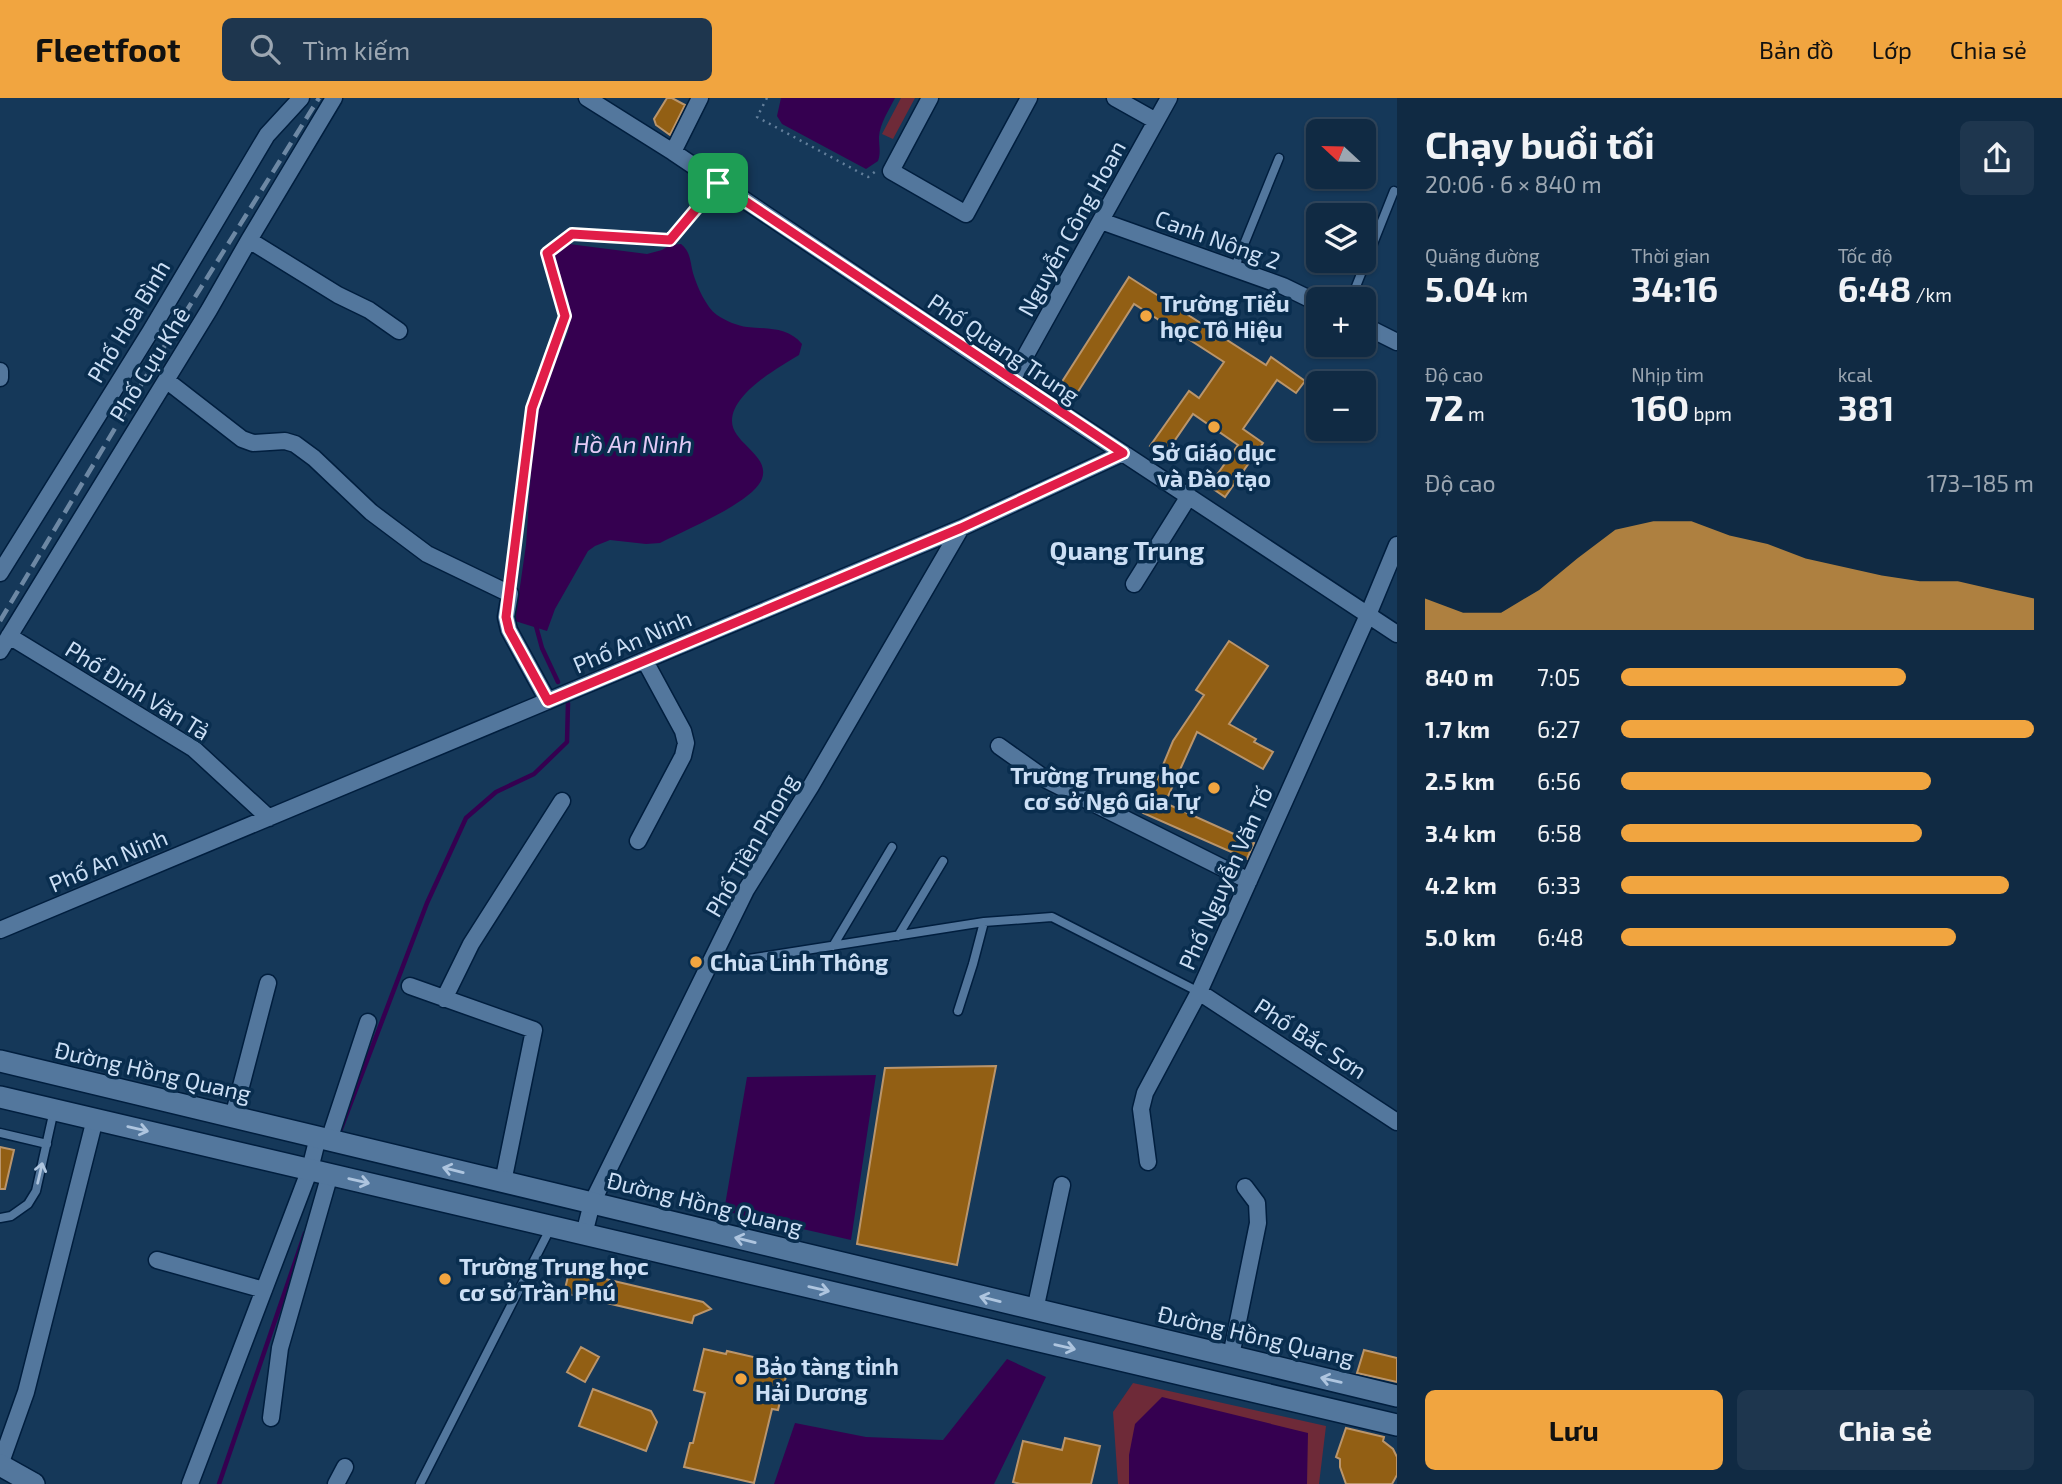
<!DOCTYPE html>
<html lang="vi">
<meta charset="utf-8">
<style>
body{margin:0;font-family:"Exo 2",sans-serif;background:#1e364e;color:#f1f3f6;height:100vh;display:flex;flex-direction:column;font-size:26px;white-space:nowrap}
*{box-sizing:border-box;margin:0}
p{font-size:23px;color:#9ca7b2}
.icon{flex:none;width:38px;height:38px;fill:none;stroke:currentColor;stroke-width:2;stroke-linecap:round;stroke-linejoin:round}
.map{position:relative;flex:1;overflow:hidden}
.details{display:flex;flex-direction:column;background:#102a43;width:665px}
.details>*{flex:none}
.needle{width:46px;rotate:292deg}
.buttons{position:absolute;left:1306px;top:21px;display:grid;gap:14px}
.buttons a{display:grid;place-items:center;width:70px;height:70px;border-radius:10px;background:#102a43;box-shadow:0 2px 5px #0004,0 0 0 2px #30465c;font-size:35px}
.pin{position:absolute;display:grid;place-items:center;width:60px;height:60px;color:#fff;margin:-30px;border-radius:14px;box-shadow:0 4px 10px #0006}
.round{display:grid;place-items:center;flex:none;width:74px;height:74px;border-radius:10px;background:#1e364e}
.headline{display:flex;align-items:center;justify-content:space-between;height:119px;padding:0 28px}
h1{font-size:38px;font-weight:700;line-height:52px}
.figures{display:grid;grid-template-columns:repeat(3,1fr);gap:10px;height:119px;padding:7px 28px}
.figures div{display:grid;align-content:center}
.figures b{font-size:35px;font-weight:700}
.figures small{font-size:19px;font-weight:400}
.figures p{font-size:19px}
.chart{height:196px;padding:14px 28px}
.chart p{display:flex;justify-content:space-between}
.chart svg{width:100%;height:126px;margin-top:7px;fill:#f1a540;opacity:.7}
.cta{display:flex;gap:14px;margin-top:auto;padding:14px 28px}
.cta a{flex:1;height:80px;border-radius:10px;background:#f1a540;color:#111;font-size:28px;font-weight:700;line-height:80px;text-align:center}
.cta a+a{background:#1e364e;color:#f1f3f6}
ul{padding:0 28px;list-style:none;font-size:23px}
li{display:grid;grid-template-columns:112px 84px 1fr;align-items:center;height:52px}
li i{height:18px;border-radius:9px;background:#f1a540}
header{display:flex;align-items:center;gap:42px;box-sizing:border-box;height:98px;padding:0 35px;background:#f1a540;color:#111}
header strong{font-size:33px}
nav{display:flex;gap:38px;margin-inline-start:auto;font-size:24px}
.search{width:490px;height:63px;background:#1e364e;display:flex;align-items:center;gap:18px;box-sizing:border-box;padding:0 24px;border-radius:10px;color:#9ca7b2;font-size:26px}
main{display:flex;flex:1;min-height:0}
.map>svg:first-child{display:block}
</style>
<header>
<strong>Fleetfoot</strong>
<div class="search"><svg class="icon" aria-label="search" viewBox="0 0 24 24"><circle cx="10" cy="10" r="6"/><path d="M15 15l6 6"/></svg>Tìm kiếm</div>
<nav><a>Bản đồ</a><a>Lớp</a><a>Chia sẻ</a></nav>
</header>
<main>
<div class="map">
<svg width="1397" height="1386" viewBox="0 0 1397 1386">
<rect width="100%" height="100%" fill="#153859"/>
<path fill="#6e2a38" d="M901 0H915L893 41 882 36Z
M1133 1285 1326 1328 1319 1386H1118L1113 1314Z"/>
<path fill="#350050" d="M781 0H895C889 12 880 25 879 39 879 48 881 55 878 63L866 71 782 26 777 18Z
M569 146 647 156 662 152 670 147 681 146C691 154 690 164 693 175 697 188 706 209 717 217 726 223 738 228 747 229 768 231 788 229 802 246L799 257C778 270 732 295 732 323 732 346 773 358 761 383 749 406 685 432 660 445L646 446 610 442 595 448 588 453 555 511 547 533 515 523 526 447 534 330 543 293 568 234 571 218 568 200 554 173 553 159Z
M876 977 851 1142 724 1113 747 979Z
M1007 1261 1046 1279 994 1386H774L795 1325 866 1339 943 1342Z
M1162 1299 1308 1335 1307 1386H1129V1357L1135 1326Z"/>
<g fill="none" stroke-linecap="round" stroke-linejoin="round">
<path stroke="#350050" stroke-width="4.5" d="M536 528 542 550 558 584
M339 1036 427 805 466 720 496 694 534 676 567 644 568 605
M219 1386 305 1135"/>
</g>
<path fill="#925f14" stroke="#ba956b" stroke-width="2" d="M667 0H672L685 7 670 37 656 27 654 21Z
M1129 179 1266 267 1271 259 1305 283 1296 295 1277 282 1243 331 1263 345 1225 399 1209 388 1238 347 1193 316 1164 358 1150 348 1189 293 1199 300 1224 264 1134 206 1074 300 1058 290Z
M1229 543 1268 568 1229 626 1256 641 1254 644 1273 654 1263 671 1197 634 1165 705 1254 745 1247 761 1143 715 1173 643 1204 597 1196 592Z
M996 968 957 1167 857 1146 885 970Z
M0 1049 14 1052 5 1091H0Z
M570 1170 584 1173V1176L703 1204 711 1211 694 1218 692 1225 564 1195Z
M581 1249 599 1259 585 1284 567 1274Z
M704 1251 726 1256 727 1253 766 1262 765 1265 788 1270 778 1312 772 1311 754 1385 684 1369 690 1345H693L705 1295 694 1292Z
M1364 1252 1397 1260V1284L1357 1275Z
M593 1291 651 1313 657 1324 646 1353 579 1328Z
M1346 1330 1384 1339 1383 1343 1393 1351 1397 1359V1377L1392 1386H1346L1340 1369V1361L1336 1359Z
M1065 1340 1100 1348 1091 1386H1020L1013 1384 1023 1343 1062 1352Z"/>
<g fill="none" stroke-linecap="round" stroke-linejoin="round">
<defs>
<path id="lane" d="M1234 171 1279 60
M1351 201 1394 93
M510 496 532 310 565 218 547 155 572 136 670 142 717 85
M898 838 943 763
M833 848 892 749
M710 867 984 824 1052 819 1199 894
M958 913 973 866 984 824
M0 1035 47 1046
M0 1120 11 1118 28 1106 36 1093 54 1012
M420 1386 550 1131"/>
<path id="street" d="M587 0 673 54 1012 282 1397 536
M930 0 891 73 966 116 1029 0
M1115 0 1156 23
M673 54 700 0
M1101 123 1283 188 1318 205
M249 142 338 197 369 212 399 233
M1363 227 1397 244
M0 273V280
M166 282 242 341 253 345 285 343 295 346 314 360 371 414 427 456 510 496 506 519 509 532 548 603
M1012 282 1169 0
M0 475 150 234 267 37 301 0
M1134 486 1189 398
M9 538 194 651 269 720
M0 553 209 212 249 142 334 0
M999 648 1047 682 1249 783
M638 743 683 658 686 645 683 633 645 563
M0 832 961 430 1123 355
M410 888 534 932 503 1084
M1199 894 1397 1024
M444 901 471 846 562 703
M233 1019 268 885
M329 1042 368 924
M1148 1064 1141 1011 1145 995 1199 894 1368 517 1397 447
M584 1136 592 1105 746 792 811 688 961 430
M157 1162 264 1192
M1035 1212 1062 1087
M1231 1258 1258 1125 1257 1105 1245 1089
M271 1320 280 1250 330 1076
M0 1367 26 1294 95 1021
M190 1386 310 1071 318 1039
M336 1386 345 1369"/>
<path id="secondary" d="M0 963 1397 1298
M0 999 1397 1327
M0 1367 34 1386"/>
</defs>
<use href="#lane" stroke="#001e3e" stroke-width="11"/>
<use href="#street" stroke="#001e3e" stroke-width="19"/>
<use href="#secondary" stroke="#001e3e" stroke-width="24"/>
<path stroke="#64809c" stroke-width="2.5" stroke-dasharray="2 5" stroke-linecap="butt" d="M767 0 757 19 868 79 876 73"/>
<use href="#lane" stroke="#53779d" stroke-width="8"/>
<use href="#street" stroke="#53779d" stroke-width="16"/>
<use href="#secondary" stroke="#53779d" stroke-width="21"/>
<path stroke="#6d88a4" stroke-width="4.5" stroke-dasharray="14 7" stroke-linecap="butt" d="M0 523 154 265 319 0"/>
</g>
<defs><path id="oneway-shaft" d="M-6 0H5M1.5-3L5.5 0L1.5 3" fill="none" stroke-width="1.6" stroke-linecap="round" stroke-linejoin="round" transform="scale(1.75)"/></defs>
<g stroke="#aec5df">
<use href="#oneway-shaft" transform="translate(138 1031) rotate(13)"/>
<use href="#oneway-shaft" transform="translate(453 1072) rotate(-166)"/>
<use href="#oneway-shaft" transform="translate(40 1075) rotate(-77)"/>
<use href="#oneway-shaft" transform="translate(359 1083) rotate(13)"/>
<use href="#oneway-shaft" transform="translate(745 1142) rotate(-166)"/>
<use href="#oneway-shaft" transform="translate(819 1191) rotate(13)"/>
<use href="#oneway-shaft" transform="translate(990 1201) rotate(-166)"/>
<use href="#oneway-shaft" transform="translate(1065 1249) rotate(13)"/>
<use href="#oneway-shaft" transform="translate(1331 1282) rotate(-167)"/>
</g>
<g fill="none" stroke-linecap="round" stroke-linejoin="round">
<defs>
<path id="route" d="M718 85 1123 355 961 430 548 603 509 532 506 519 532 310 565 218 547 155 572 136 670 142Z"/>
</defs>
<use href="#route" stroke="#fff" stroke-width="14"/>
<use href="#route" stroke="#e11d48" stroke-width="9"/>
</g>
<g fill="#f1a540" stroke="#092d4e" stroke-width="2.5">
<circle cx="1146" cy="218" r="7"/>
<circle cx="1214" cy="329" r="7"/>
<circle cx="1214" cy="690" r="7"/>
<circle cx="696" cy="864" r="7"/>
<circle cx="445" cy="1181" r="7"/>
<circle cx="741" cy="1281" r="7"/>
</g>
<g text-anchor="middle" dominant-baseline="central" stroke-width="7" stroke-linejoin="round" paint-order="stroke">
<g font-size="23" fill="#ccdff5" stroke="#092d4e">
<text transform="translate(1071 130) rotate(-61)">Nguyễn Công Hoan</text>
<text transform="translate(1218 141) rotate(20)">Canh Nông 2</text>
<text transform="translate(128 223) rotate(-59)">Phố Hoà Bình</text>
<text transform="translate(1004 250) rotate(34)">Phố Quang Trung</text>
<text transform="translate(149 266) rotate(-58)">Phố Cựu Khê</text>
<text transform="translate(632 543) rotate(-23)">Phố An Ninh</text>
<text transform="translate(138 592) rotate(32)">Phố Đinh Văn Tả</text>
<text transform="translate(751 747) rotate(-60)">Phố Tiền Phong</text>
<text transform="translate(108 762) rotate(-23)">Phố An Ninh</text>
<text transform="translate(1225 780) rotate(-66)">Phố Nguyễn Văn Tố</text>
<text transform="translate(1311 940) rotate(33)">Phố Bắc Sơn</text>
<text transform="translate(153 973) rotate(13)">Đường Hồng Quang</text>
<text transform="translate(705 1105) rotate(14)">Đường Hồng Quang</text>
<text transform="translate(1256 1237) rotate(13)">Đường Hồng Quang</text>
</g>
<g font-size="23" font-weight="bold" fill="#ccdff5" stroke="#092d4e" text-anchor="start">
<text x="1160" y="205">Trường Tiểu<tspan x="1160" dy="26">học Tô Hiệu</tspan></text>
<text x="1214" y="354" text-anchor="middle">Sở Giáo dục<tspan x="1214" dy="26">và Đào tạo</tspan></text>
<text x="1200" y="677" text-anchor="end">Trường Trung học<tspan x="1200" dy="26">cơ sở Ngô Gia Tự</tspan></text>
<text x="710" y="864">Chùa Linh Thông</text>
<text x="459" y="1168">Trường Trung học<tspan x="459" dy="26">cơ sở Trần Phú</tspan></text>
<text x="755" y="1268">Bảo tàng tỉnh<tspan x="755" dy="26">Hải Dương</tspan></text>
</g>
<g font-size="24" font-style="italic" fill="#e3caf6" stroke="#092d4e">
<text x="633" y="345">Hồ An Ninh</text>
</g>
<g font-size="26" font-weight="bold" fill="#ccdff5" stroke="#092d4e">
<text x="1127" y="451">Quang Trung</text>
</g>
</g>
</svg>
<div class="buttons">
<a><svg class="needle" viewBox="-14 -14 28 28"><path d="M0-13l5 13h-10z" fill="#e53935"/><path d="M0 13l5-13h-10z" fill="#9ca7b2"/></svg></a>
<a><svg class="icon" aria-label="layers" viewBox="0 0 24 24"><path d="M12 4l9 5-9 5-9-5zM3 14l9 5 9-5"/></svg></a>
<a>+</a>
<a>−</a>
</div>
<div class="pin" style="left:718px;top:85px;background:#1e9e55"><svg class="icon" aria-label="arrive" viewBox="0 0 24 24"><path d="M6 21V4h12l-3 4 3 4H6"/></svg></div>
</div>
<section class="details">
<div class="headline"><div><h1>Chạy buổi tối</h1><p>20:06 · 6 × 840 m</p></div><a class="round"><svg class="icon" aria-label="share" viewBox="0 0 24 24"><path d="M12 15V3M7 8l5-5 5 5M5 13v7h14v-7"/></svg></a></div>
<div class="figures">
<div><p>Quãng đường</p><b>5.04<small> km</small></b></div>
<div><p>Thời gian</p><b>34:16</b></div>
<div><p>Tốc độ</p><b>6:48<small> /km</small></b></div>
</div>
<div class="figures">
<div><p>Độ cao</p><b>72<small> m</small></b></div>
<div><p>Nhịp tim</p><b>160<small> bpm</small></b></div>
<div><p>kcal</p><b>381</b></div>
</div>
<div class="chart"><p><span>Độ cao</span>173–185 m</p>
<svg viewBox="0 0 160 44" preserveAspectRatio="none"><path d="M0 44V33L10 38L20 38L30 30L40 19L50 9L60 6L70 6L80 11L90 14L100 19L110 22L120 25L130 27L140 27L150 30L160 33V44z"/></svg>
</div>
<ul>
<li><b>840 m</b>7:05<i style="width:69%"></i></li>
<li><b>1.7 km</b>6:27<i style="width:100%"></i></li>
<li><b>2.5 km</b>6:56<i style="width:75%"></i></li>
<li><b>3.4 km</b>6:58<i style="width:73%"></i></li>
<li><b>4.2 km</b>6:33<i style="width:94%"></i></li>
<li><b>5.0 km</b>6:48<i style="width:81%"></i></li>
</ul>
<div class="cta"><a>Lưu</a><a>Chia sẻ</a></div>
</section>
</main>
